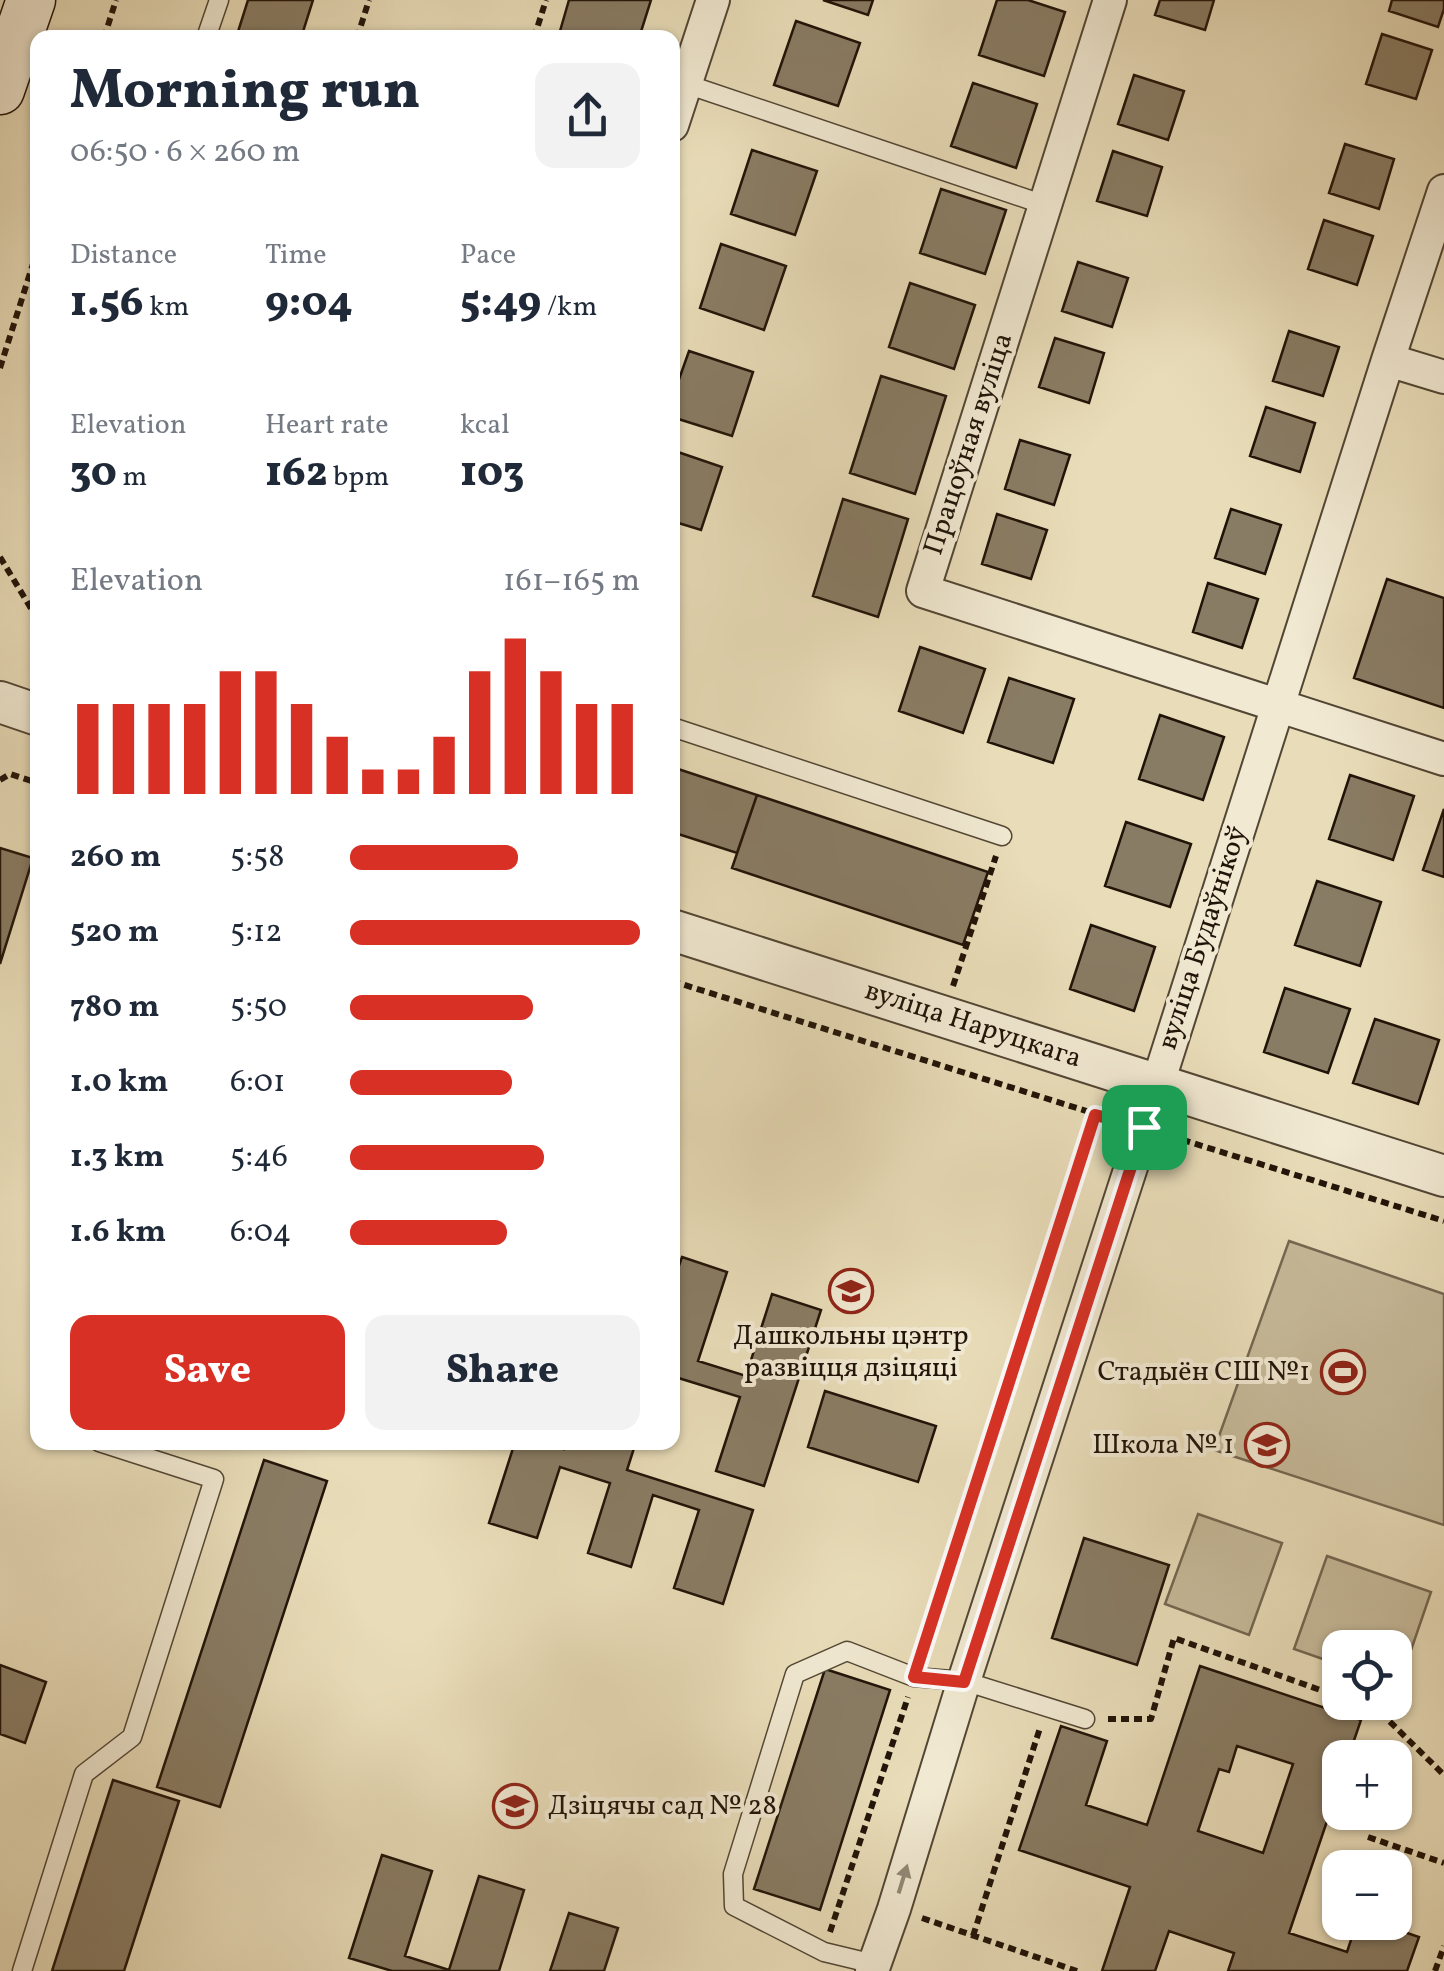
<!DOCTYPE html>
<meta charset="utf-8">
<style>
body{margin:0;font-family:Vollkorn,serif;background:#f2f2f3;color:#1f2937;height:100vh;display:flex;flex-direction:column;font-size:38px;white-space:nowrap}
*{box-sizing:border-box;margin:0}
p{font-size:32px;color:#747a83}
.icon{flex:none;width:55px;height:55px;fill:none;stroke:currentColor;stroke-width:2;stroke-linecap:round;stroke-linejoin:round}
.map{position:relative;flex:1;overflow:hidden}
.sheet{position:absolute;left:30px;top:30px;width:650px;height:1420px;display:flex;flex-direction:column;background:#fff;border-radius:20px;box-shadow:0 2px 8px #0004}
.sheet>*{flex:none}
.fabs{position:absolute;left:1322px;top:1630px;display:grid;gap:20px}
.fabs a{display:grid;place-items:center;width:90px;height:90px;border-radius:20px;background:#fff;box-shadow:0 2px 8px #0004;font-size:50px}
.pin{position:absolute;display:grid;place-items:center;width:85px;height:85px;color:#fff;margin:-42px;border-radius:20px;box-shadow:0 5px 15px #0006}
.round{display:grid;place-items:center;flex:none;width:105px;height:105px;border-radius:20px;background:#f2f2f3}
.summary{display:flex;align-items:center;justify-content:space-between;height:170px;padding:0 40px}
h1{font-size:55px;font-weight:800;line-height:75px}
.metrics{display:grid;grid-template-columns:repeat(3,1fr);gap:15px;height:170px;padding:10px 40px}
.metrics div{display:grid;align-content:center}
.metrics b{font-size:42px;font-weight:800}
.metrics small{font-size:28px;font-weight:400}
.metrics p{font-size:28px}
.chart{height:280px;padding:20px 40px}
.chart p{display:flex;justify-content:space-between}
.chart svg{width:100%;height:180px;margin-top:10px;stroke:#d93025;stroke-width:6}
.button{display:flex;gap:20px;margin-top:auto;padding:20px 40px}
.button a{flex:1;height:115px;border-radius:20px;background:#d93025;color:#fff;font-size:40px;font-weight:800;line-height:115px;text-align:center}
.button a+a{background:#f2f2f3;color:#1f2937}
ul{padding:0 40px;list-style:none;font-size:32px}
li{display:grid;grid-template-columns:160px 120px 1fr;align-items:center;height:75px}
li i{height:25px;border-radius:12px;background:#d93025}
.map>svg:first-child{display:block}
</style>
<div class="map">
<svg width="1444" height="1971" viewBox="0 0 1444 1971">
<rect width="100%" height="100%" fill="#e9ddb9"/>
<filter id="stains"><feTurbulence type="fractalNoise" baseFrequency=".002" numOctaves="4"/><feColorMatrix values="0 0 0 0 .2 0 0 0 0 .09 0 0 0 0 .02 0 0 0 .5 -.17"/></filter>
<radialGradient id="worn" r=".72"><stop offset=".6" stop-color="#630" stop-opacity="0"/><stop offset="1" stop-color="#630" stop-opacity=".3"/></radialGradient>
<path fill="#c7bb9b" stroke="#746752" stroke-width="2.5" d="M1289 1241 1444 1294V1525L1214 1450Z
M1198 1514 1282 1543 1249 1635 1165 1604Z
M1327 1556 1431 1592 1399 1685 1395 1684V1648H1340V1665L1294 1649Z"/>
<path fill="#897c64" stroke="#201308" stroke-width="2.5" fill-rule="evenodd" d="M248 0H313L301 38H236Z
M569 0H651L639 38H558Z
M823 0H873L868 15Z
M997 0H1028L1065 12 1044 76 979 55Z
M1160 0H1214L1205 30 1155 15Z
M1392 0H1444V9L1438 27 1389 11Z
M796 21 860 43 838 106 774 85Z
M1382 34 1432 50 1416 99 1366 84Z
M1134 75 1184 91 1168 140 1118 124Z
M973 83 1037 104 1016 168 951 146Z
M1345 144 1394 159 1379 209 1329 193Z
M752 150 817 171 795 235 731 214Z
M1113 151 1162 167 1147 216 1097 201Z
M941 189 1006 210 985 274 920 253Z
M1324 220 1373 236 1357 285 1308 269Z
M721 244 786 266 764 330 700 308Z
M1078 262 1128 278 1112 327 1062 311Z
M910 283 975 305 954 369 889 347Z
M1289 331 1339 347 1323 396 1273 381Z
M1055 338 1104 353 1089 403 1039 387Z
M689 351 753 372 732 436 672 417V399Z
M881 376 946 396 915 494 850 473Z
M1266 407 1315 423 1300 472 1250 456Z
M1020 440 1070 455 1054 505 1005 489Z
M672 450 722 467 701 530 672 521Z
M843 499 908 519 878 617 813 596Z
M1231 509 1281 525 1265 574 1215 558Z
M997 514 1047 530 1031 579 982 564Z
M1387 579 1444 598V708L1354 678Z
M1208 583 1258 599 1242 648 1193 632Z
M920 647 985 669 963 733 899 711Z
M1009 678 1074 699 1053 763 988 742Z
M1160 715 1224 737 1203 800 1139 779Z
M672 767 757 795 737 853 672 832Z
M1350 775 1414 796 1393 860 1329 839Z
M757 795 988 872 963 945 732 868Z
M1444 809V877L1423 870Z
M1126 822 1191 844 1170 907 1105 886Z
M0 848 33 858 0 964Z
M1317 881 1381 902 1360 966 1295 945Z
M1091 925 1155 947 1134 1011 1070 989Z
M1285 988 1350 1009 1328 1073 1264 1052Z
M1375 1019 1439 1040 1418 1104 1353 1083Z
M682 1257 727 1272 698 1361 746 1376 772 1294 821 1310 764 1486 716 1471 740 1397 672 1376V1286Z
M825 1391 936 1426 918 1482 808 1447Z
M515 1442H545L564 1449 566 1442H636L627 1470 753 1510 723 1604 674 1588 699 1510 653 1495 631 1567 588 1553 610 1483 560 1467 537 1538 489 1523Z
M264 1460 327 1481 220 1807 157 1787Z
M1084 1538 1169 1565 1137 1665 1052 1638Z
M0 1665 46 1682 25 1743 0 1734Z
M1200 1666 1361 1720 1348 1758H1340V1783L1289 1933 1347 1952 1357 1922H1375L1419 1937 1407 1971H1228L1234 1953 1169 1931 1155 1971H1102L1130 1887 1019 1850 1061 1726 1107 1741 1086 1805 1147 1825ZM1237 1746 1293 1764 1263 1853 1198 1831 1219 1769 1229 1772Z
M825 1669 890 1690 820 1910 754 1889Z
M113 1780 179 1801 124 1971H52Z
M382 1855 432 1871 405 1956 449 1970 479 1876 524 1890 499 1971H392L349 1958Z
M569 1913 618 1928 604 1971H550Z"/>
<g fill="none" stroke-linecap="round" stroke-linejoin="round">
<defs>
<path id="service" d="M206 38 219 0
M686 84 1045 205
M672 727 1002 836
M874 1964 824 1952 734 1906 733 1874 795 1674 847 1651 914 1677 964 1681 1085 1719
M22 1971 84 1774 132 1737 214 1479 99 1442"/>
<path id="minor" d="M1110 0 923 591 1444 759
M672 125 713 0
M1388 360 1444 377
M872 1971 894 1909 964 1681 1144 1127 1388 360 1444 191"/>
<path id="tertiary" d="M0 702 38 715
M672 930 1444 1176"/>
<path id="secondary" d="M0 90 31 0"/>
</defs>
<use href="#service" stroke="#524634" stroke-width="21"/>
<use href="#minor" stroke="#524634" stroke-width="36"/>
<use href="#tertiary" stroke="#524634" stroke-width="44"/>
<use href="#secondary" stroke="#201308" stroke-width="51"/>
<path stroke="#201308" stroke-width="6" stroke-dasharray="8 5" stroke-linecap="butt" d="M104 38 116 0
M357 38 369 0
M534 38 546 0
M0 368 38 248
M0 557 38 620
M0 780 10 774 38 783
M672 981 1115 1120
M953 986 996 856
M1170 1136 1444 1221
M921 1656 1095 1115
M1357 1702 1378 1710 1444 1775
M1108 1719H1151L1174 1638 1340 1697
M1368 1837 1444 1863
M922 1918 1077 1971
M830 1932 908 1697
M973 1936 1040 1728
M1435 1971 1444 1946"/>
<use href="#service" stroke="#f1e9d2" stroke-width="18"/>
<use href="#minor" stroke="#f1e9d2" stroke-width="32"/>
<use href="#tertiary" stroke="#f1e9d2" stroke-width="40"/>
<use href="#secondary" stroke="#f1e9d2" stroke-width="48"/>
</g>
<defs><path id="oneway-solid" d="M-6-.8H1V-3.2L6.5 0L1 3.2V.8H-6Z" transform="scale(2.5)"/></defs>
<use fill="#938977" href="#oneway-solid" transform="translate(903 1879) rotate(-73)"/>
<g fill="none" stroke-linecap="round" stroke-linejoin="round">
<defs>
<path id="route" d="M1095 1115 1144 1127 964 1682 914 1677Z"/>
</defs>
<use href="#route" stroke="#fff" stroke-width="20"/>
<use href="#route" stroke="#d93025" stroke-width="12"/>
</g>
<defs>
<symbol id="school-ring" viewBox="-11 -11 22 22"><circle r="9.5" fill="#f1e9d2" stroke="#8f2418" stroke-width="1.5"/><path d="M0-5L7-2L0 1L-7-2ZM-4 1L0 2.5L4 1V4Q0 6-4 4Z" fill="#8f2418"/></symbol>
<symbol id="stadium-ring" viewBox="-11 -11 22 22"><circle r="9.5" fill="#f1e9d2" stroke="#8f2418" stroke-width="1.5"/><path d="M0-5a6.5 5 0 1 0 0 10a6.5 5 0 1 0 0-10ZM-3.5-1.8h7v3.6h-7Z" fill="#8f2418"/></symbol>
</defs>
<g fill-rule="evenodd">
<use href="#school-ring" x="826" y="1266" width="50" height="50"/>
<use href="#stadium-ring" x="1318" y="1347" width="50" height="50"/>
<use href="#school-ring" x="1242" y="1420" width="50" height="50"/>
<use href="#school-ring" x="490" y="1781" width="50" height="50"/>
</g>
<g text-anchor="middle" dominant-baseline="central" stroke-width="8" stroke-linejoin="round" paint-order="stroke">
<g font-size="28" fill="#201308" stroke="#f1e9d2">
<text transform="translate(969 444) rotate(-72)">Працоўная вуліца</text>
<text transform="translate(1203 938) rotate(-72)">вуліца Будаўнікоў</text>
<text transform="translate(973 1025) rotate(18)">вуліца Наруцкага</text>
</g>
<g font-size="28" fill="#201308" stroke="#f1e9d2" text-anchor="end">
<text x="851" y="1336" text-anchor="middle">Дашкольны цэнтр<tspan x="851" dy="32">развіцця дзіцяці</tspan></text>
<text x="1310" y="1372">Стадыён СШ №1</text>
<text x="1234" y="1445">Школа № 1</text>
<text x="548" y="1806" text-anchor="start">Дзіцячы сад № 28</text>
</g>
</g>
<rect width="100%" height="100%" filter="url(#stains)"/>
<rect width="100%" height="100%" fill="url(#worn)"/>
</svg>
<div class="fabs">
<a><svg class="icon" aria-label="locate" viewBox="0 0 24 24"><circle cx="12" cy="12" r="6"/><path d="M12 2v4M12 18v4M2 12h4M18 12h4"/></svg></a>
<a>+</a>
<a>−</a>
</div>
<div class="pin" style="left:1144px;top:1127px;background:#1e9e55"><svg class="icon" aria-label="arrive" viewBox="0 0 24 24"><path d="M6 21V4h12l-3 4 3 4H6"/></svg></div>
<section class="sheet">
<div class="summary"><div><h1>Morning run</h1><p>06:50 · 6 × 260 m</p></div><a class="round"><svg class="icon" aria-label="share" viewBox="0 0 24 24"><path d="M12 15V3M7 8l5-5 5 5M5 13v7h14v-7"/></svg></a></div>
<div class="metrics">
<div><p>Distance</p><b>1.56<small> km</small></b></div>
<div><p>Time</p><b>9:04</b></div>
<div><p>Pace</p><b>5:49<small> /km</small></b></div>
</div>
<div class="metrics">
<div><p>Elevation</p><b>30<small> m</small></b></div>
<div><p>Heart rate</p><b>162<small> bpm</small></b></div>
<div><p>kcal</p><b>103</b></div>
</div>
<div class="chart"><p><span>Elevation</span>161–165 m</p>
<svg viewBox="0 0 160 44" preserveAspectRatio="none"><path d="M5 44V22M15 44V22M25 44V22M35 44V22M45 44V14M55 44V14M65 44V22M75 44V30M85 44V38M95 44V38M105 44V30M115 44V14M125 44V6M135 44V14M145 44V22M155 44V22"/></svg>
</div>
<ul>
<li><b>260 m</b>5:58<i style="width:58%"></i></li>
<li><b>520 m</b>5:12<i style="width:100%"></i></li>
<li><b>780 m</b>5:50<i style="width:63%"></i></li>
<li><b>1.0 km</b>6:01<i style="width:56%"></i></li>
<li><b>1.3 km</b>5:46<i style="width:67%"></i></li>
<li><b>1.6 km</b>6:04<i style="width:54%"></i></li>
</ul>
<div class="button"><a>Save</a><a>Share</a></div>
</section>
</div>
